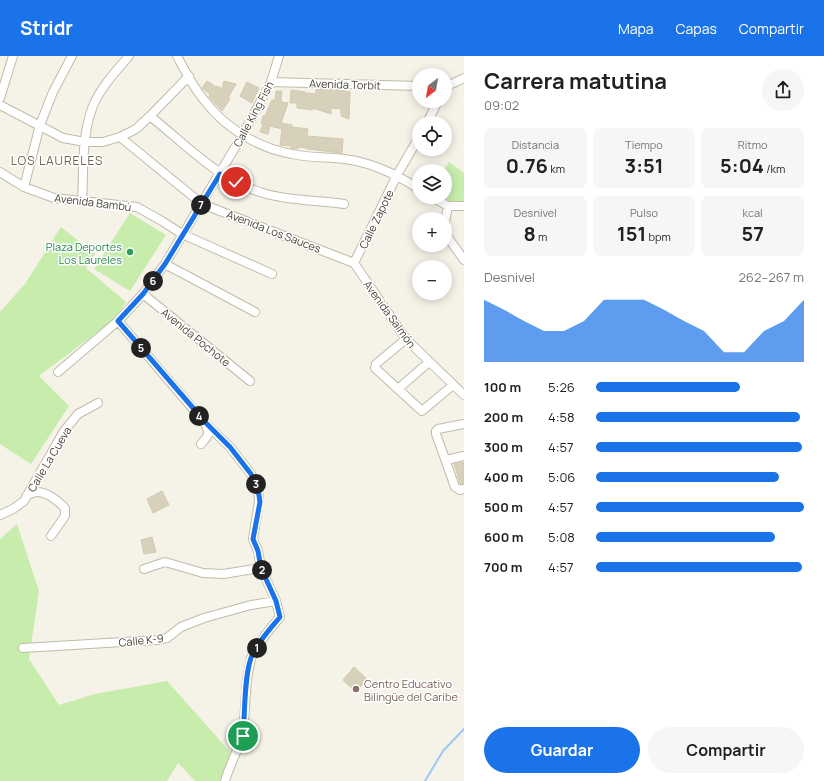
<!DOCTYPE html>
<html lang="es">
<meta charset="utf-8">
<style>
body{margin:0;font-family:Manrope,sans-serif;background:#f6f6f6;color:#202124;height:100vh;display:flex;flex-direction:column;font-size:15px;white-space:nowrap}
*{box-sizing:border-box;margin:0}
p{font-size:13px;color:#757577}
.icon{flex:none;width:22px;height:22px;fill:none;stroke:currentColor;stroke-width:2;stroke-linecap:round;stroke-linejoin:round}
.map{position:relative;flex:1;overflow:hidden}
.sheet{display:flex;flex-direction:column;background:#fff;width:360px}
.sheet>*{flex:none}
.needle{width:26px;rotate:211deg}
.controls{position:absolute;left:412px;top:12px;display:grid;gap:8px}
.controls a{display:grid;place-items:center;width:40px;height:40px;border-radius:50%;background:#fff;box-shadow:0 2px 10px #0003;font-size:20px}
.pin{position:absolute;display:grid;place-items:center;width:34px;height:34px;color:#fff;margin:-17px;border:2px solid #fff;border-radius:50%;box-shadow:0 1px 4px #0007}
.km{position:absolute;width:20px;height:20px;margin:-10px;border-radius:50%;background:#222;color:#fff;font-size:11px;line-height:20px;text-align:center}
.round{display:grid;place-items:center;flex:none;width:42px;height:42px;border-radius:21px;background:#f6f6f6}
.headline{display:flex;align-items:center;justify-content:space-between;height:68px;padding:0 20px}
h1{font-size:22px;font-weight:700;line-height:30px}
.metrics{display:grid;grid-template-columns:repeat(3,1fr);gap:6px;height:68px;padding:4px 20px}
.metrics div{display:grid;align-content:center;border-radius:8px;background:#f6f6f6;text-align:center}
.metrics b{font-size:20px;font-weight:700}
.metrics small{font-size:11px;font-weight:400}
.metrics p{font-size:11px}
.chart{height:112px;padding:8px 20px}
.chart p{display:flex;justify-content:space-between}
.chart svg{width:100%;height:72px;margin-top:4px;fill:#1a73e8;opacity:.7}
.cta{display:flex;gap:8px;margin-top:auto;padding:8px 20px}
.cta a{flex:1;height:46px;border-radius:24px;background:#1a73e8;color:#fff;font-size:16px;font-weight:700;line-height:46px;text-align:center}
.cta a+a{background:#f6f6f6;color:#202124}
ul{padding:0 20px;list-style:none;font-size:13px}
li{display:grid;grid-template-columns:64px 48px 1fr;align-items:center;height:30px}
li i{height:10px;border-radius:5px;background:#1a73e8}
header{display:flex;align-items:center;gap:24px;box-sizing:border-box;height:56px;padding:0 20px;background:#1a73e8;color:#fff}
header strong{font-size:19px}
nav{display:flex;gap:22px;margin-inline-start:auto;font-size:14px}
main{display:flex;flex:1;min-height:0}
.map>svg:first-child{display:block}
</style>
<header>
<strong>Stridr</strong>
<nav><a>Mapa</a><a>Capas</a><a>Compartir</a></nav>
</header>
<main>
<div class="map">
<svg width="464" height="725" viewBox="0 0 464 725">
<rect width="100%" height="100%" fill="#f5f2e7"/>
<path fill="#c7ecac" d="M449 106 464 117V146C454 147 446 146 437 141H445V115H443Z
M130 157 166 179 130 235 94 213Z
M61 171 95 198 86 212 126 246 115 263 39 320 69 350 31 408 0 388V256L25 228Z
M17 468 39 535 29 603 59 649 95 638 167 625 232 698 221 725H195L178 707 167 725H0V483Z"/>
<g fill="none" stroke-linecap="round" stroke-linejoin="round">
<path stroke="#9ec7f6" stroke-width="2" d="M425 725 443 695 464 673"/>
</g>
<path fill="#d7d0bb" stroke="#d2c9ae" d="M207 25 216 31 217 30 222 33 224 25 236 28 228 42 230 43 222 55 209 41 210 38 202 32Z
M247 26 259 32 252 47 240 40Z
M316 33H334L350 36 349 63 341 60V53L331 52V58L313 52V54L297 52V47H290L291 34 305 36V37L316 38Z
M276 35H282L281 46 288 47 281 67 292 69V71L308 73 307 80 343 83 342 97 307 93V92L298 91V93L291 92V90L280 89 282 73 270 70 268 78 260 76 263 68 261 67 263 60H265L272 44H275Z
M464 406V428H461L460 427 454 408Z
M162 435 169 449 153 457 147 443Z
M152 481 156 496 144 498 141 484Z
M354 611 367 623 356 636 343 624Z"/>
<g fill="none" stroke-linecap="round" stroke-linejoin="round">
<defs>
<path id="minor" d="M177 0C185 15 193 31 204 44 225 72 258 92 292 98 309 102 327 101 344 103 371 106 396 118 419 133
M271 26 419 30
M445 31 464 22
M0 42 13 0
M0 49 63 82 85 86H103L120 81 136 73 150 60 189 20
M150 60C185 88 218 124 263 137 289 145 317 144 344 148
M427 67 438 45
M120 81 202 148 354 207
M0 116 24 131 54 142 137 151 162 165 182 178 272 218
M24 131 40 69 53 36 72 0
M432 141 448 150H464
M82 145C84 114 81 80 93 50 101 31 116 15 129 0
M445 166 448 150
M445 172 447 180 464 204
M354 207 406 283 464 339
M354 207 397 119 419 81
M165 208 255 256
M143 238 250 325
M118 265 205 367C210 379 209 379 201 388
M406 283 376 308 375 312 422 355 453 329
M58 316 118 265 143 238 165 208 242 80 271 26 279 0
M398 333 429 306
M205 367 230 391 251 418 258 433 259 445 253 483 258 495 261 512 276 545 280 561 266 578 251 602 247 623 243 679 228 716 225 725
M464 368 438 373 436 375V378L455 431 460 434 464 433
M446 404 464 400
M27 439C30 438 34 436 37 436 47 436 58 445 65 452V460L51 480
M0 459 13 453 24 445 64 375 78 358 98 347
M144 513 165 506 203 517 223 518 261 512
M23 592 156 584 167 582 181 571 204 562 251 549 276 545"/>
</defs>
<use href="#minor" stroke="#c1bba8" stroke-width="10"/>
<use href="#minor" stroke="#fff" stroke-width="8"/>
</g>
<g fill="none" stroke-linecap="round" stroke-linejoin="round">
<defs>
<path id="route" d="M236 126 220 118 165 208 143 238 118 265 206 367 230 391 251 418 258 433 260 446 253 483 258 495 261 512 276 545 280 561C271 572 256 588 251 602 244 621 245 658 243 680"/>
</defs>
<use href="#route" stroke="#fff" stroke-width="8"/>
<use href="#route" stroke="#1a73e8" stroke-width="5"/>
</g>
<circle fill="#2e9e5b" stroke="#fff" stroke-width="1.5" cx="130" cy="196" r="4"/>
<circle fill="#8d6e63" stroke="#fff" stroke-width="1.5" cx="356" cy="633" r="4"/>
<g text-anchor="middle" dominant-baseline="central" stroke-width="3" stroke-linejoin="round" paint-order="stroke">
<g font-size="11" fill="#484335" stroke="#fff">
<text transform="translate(345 28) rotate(2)">Avenida Torbit</text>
<text transform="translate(253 58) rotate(-62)">Calle King Fish</text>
<text transform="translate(93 146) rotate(7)">Avenida Bambú</text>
<text transform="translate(376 163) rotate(-64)">Calle Zapote</text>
<text transform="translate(274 175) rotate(21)">Avenida Los Sauces</text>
<text transform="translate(390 258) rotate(54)">Avenida Salmón</text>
<text transform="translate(196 281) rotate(39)">Avenida Pochote</text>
<text transform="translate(49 403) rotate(-59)">Calle La Cueva</text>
<text transform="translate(141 584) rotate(-6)">Calle K-9</text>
</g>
<g font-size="11" fill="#27864d" stroke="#fff" text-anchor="end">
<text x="122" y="190">Plaza Deportes<tspan x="122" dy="13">Los Laureles</tspan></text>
</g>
<g font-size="11" fill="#785e54" stroke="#fff" text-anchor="start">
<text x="364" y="627">Centro Educativo<tspan x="364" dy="13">Bilingüe del Caribe</tspan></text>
</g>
<g font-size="12" letter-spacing="1" fill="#6c634b" stroke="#fff">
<text x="57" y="104">LOS LAURELES</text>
</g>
</g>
</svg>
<div class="controls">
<a><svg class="needle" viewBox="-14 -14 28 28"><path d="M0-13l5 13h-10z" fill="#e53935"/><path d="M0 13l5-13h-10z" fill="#757577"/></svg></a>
<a><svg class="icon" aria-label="locate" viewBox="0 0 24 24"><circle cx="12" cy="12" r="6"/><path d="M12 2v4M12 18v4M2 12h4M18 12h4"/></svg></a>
<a><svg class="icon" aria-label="layers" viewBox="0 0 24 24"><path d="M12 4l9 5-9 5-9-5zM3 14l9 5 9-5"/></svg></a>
<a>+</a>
<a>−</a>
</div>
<div class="pin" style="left:243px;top:680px;background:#1e9e55"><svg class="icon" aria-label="arrive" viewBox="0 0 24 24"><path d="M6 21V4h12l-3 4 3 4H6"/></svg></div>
<div class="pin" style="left:236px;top:126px;background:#d93025"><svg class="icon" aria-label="check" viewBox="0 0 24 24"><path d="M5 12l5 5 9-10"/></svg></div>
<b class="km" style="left:257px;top:592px">1</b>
<b class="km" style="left:262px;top:514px">2</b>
<b class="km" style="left:256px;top:428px">3</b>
<b class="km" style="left:199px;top:360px">4</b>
<b class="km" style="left:141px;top:292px">5</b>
<b class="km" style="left:153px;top:225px">6</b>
<b class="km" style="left:201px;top:149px">7</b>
</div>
<section class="sheet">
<div class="headline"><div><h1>Carrera matutina</h1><p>09:02</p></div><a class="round"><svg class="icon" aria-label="share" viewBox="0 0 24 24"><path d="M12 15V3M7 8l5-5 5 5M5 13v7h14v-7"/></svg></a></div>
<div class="metrics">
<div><p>Distancia</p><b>0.76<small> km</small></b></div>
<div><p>Tiempo</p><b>3:51</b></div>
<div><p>Ritmo</p><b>5:04<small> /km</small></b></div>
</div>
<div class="metrics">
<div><p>Desnivel</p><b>8<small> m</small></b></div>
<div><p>Pulso</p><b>151<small> bpm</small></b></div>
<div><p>kcal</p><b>57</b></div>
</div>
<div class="chart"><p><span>Desnivel</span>262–267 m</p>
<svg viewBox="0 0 160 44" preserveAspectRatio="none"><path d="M0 44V6L10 12L20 19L30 25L40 25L50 19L60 6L70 6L80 6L90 12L100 19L110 25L120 38L130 38L140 25L150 19L160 6V44z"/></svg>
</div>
<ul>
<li><b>100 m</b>5:26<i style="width:69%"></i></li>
<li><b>200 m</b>4:58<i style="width:98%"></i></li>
<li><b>300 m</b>4:57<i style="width:99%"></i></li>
<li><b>400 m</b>5:06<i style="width:88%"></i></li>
<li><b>500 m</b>4:57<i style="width:100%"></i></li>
<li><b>600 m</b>5:08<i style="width:86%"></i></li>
<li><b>700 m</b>4:57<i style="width:99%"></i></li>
</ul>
<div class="cta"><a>Guardar</a><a>Compartir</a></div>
</section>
</main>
